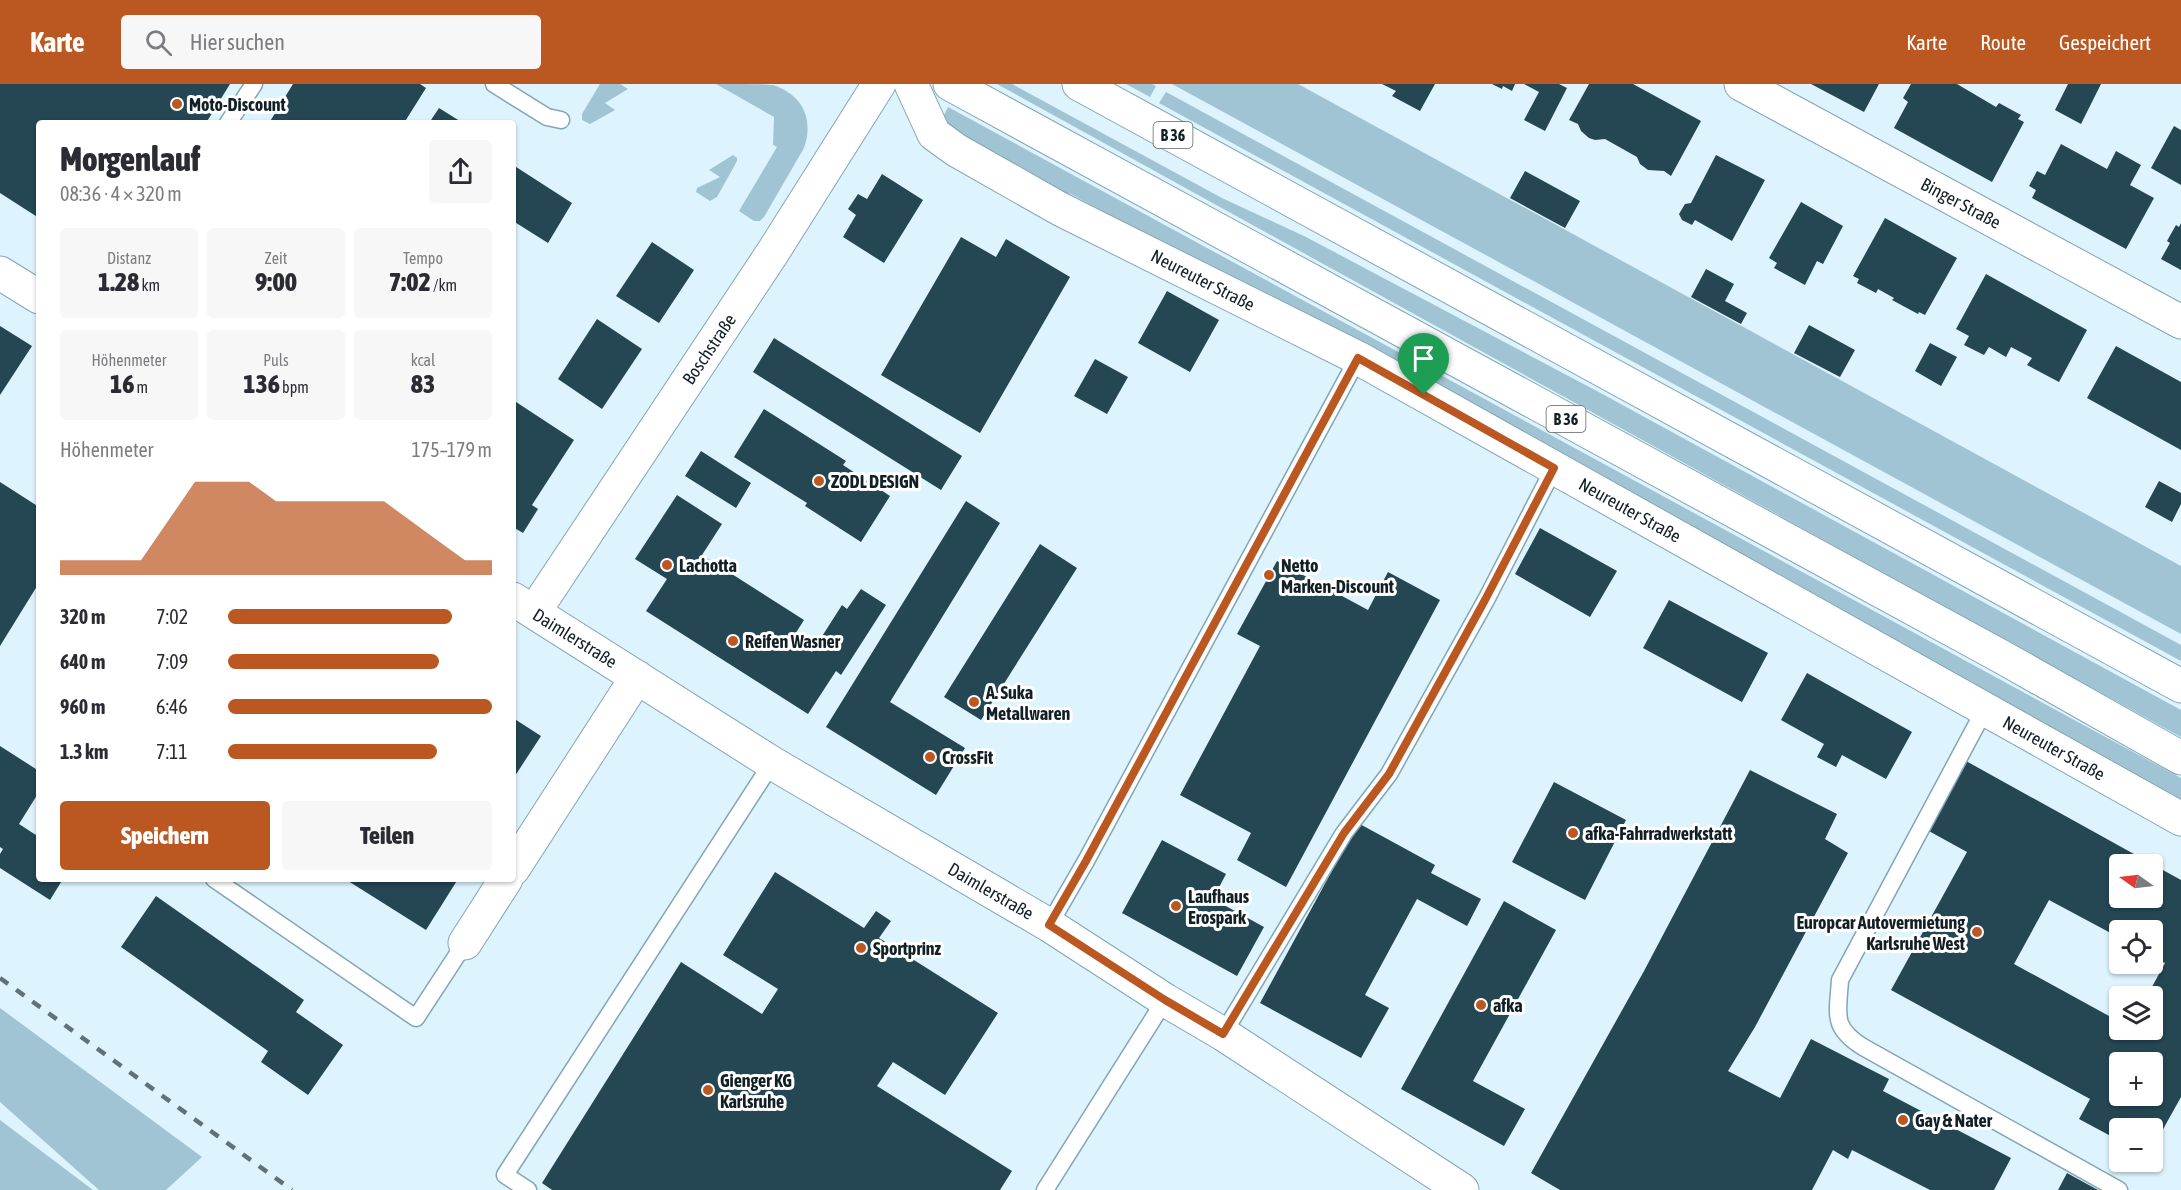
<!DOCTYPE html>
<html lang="de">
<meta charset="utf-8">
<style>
body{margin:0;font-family:"Asap Condensed",sans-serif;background:#f7f7f7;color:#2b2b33;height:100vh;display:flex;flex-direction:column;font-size:22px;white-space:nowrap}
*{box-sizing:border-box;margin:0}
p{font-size:20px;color:#7c7c81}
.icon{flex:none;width:33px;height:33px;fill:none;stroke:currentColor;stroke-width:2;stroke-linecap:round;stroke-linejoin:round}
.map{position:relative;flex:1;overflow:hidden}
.side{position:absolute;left:36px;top:36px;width:480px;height:762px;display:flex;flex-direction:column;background:#fff;border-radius:6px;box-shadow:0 2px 4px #0004}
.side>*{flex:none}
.needle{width:39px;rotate:284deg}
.buttons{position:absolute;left:2109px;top:770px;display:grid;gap:12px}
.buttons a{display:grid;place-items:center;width:54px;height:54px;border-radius:6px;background:#fff;box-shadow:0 2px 4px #0004;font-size:30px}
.pin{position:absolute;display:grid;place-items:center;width:51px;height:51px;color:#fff;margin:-62px -26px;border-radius:50% 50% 50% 0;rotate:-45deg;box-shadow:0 0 6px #0007}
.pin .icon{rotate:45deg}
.round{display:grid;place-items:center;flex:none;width:63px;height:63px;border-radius:6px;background:#f7f7f7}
.head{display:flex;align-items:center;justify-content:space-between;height:102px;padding:0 24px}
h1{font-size:33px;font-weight:800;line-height:45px}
.metrics{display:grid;grid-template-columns:repeat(3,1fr);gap:9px;height:102px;padding:6px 24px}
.metrics div{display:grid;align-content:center;border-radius:6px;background:#f7f7f7;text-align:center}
.metrics b{font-size:26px;font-weight:800}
.metrics small{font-size:16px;font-weight:400}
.metrics p{font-size:16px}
.chart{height:168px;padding:12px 24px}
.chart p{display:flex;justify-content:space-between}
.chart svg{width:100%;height:108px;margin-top:6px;fill:#bb5720;opacity:.7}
.cta{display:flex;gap:12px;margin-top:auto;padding:12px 24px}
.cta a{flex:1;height:69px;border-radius:6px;background:#bb5720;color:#fff;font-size:24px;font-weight:800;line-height:69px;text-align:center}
.cta a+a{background:#f7f7f7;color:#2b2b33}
ul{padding:0 24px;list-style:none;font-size:20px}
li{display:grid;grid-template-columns:96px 72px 1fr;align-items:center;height:45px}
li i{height:15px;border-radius:8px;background:#bb5720}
header{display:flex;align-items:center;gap:36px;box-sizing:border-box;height:84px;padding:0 30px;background:#bb5720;color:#fff}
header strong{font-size:28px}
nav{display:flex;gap:33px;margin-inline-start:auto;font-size:21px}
.search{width:420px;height:54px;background:#f7f7f7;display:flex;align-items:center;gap:15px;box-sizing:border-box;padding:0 21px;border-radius:6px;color:#7c7c81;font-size:22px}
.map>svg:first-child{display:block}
</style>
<header>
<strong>Karte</strong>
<div class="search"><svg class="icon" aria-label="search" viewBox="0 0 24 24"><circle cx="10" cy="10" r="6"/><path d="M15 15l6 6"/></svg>Hier suchen</div>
<nav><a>Karte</a><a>Route</a><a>Gespeichert</a></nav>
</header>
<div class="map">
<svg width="2181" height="1106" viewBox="0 0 2181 1106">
<rect width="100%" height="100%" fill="#ddf3fd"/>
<path fill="#a0c4d3" d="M600 0H620L628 5 605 19 615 26 590 40 582 36V30Z
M716 0C730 0 762 0 773 1 803 11 814 35 804 64L764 133 760 137H754L739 127 777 63 773 61 774 33Z
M997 0H1012L1222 114 1306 153 1595 306 2181 626V653Z
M1126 0H1152L1156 2 1150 13Z
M1172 0H1298L2181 482V550Z
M1166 8 2181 561V577L1159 19Z
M948 23 2181 694V716L1071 110 1062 109 945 48 944 31Z
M733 71 737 74V77L717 113 710 117 696 108 697 104 720 93 709 86Z
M0 924 202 1073 166 1106H99L0 1018Z
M0 1036 93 1106H0Z"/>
<path fill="#254653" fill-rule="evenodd" d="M0 0H230L206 39H39V134L0 109Z
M293 0H420L426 4 404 39H269Z
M1382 0H1435L1420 27 1392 12 1396 7Z
M1492 0H1515L1512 7 1503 2 1502 5Z
M1524 0H1559L1567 4 1545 47 1524 36 1539 8Z
M1589 0H1633L1701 37 1671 92 1664 87 1648 86 1640 80 1637 73 1605 55 1595 56 1589 54 1581 47 1578 40 1569 36Z
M1811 0H1879L1864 28Z
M1911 0H1957L1996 23 1999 19 2021 31 2018 35 2024 38 1992 98 1894 44 1908 18 1903 14Z
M2068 0H2101L2081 40 2055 26Z
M439 24 463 39H429Z
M2174 42 2181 46V101L2151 84Z
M2061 60 2107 85 2116 67 2141 81 2130 101 2154 114 2126 165 2032 114 2036 106 2029 102 2037 87 2045 91Z
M1716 71 1765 96 1732 157 1695 136 1692 141 1682 136 1679 130 1685 120 1691 119Z
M513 81 572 119 548 159 513 137Z
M1525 87 1580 117 1565 144 1510 114Z
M882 90 923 116 884 179 843 153 856 131 848 125 858 110 867 115Z
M1801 118 1843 142 1823 180 1817 177 1805 201 1774 184 1777 179 1769 174Z
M1885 134 1957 174 1925 231 1919 228 1918 230 1892 216 1894 214 1878 205 1876 209 1857 199 1859 195 1853 192Z
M2181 139V186L2161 175 2170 159 2167 157 2176 141 2179 143Z
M961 153 996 173 1006 155 1070 193 980 349 881 291Z
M652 158 694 186 659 239 616 212Z
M1706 185 1734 200 1725 217 1747 229 1741 240 1691 213Z
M1986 190 2087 246 2059 298 2027 281 2032 274 2011 263 2006 273 1989 263 1984 271 1964 261 1969 252 1956 245Z
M1167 207 1219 236 1190 288 1138 259Z
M597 235 642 265 602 325 558 295Z
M1809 241 1855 266 1840 293 1794 269Z
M0 242 32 262 0 311Z
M774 254 962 372 941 406 753 288Z
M1930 259 1957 273 1941 302 1915 287Z
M2116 262 2181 298V366L2087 314Z
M1095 275 1128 293 1107 330 1074 312Z
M513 316 574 356 532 421 538 425 523 449 513 443Z
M764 325 846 377 843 381 890 412 861 458 805 422 807 419 734 373Z
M701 367 751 399 736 424 685 392Z
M2159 397 2181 409V420L2172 438 2145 423Z
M0 398 39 423V499L0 562Z
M677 411 722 440 702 471 804 536 792 555 812 568 842 521 847 525 861 505 886 521 841 591 836 587 808 630 646 527 667 495 635 475Z
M966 417 1000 439 890 618 965 664 936 711 826 643Z
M1540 444 1617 487 1590 533 1515 490Z
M1040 460 1077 484 981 636 944 613Z
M1277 477 1368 526 1388 488 1440 516 1286 803 1237 776 1251 749 1180 711 1260 562 1237 550Z
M1669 516 1768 569 1742 618 1643 564Z
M1807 589 1912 648 1886 695 1842 671 1836 683 1817 673 1824 660 1781 636Z
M513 634 541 652 513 695Z
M0 662 39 687V708L19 740 39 753V795H63L50 816 0 784V770L3 765 0 763Z
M1966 677 2152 780H2120V813H2152V780L2181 796V1013L2152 1065V1044H2120V1057L2079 1035 2090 1015 1891 906 1967 768 1927 746ZM2049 816 2120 854V846H2152V873L2165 879 2147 912H2152V945H2120V938L2014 880ZM2120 978H2152V1011H2120Z
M1750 686 1837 730 1825 755 1848 769 1755 943 1728 987 1780 1014 1811 955 1889 995 1883 1007 2011 1074 1994 1106H1930L1852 1066 1848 1075 1833 1066 1812 1106H1560L1531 1089 1644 887Z
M1554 698 1626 736 1585 816 1512 778Z
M1358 739 1435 781 1431 789 1481 815 1467 842 1417 815 1365 911 1389 924 1361 974 1260 919Z
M1162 756 1226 790 1213 815 1264 843 1237 892 1122 829Z
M775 788 864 844 876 827 891 837 879 854 998 929 945 1011 893 978 877 1002 1012 1087 1000 1106H552L542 1099 681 878 762 930 778 905 723 871Z
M345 795H458L426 846Z
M156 812 304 916 296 928 343 961 308 1011 261 978 268 967 121 863Z
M1504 817 1556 846 1473 997 1525 1025 1504 1062 1401 1005Z
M2067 1089 2098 1106H2058Z"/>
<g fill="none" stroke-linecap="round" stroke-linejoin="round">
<defs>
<path id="service" d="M494 0 547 33 561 36
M228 39 254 0
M1985 625 1840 896C1838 930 1831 943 1863 963L2119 1106
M214 795 416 934 465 859
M1049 841 1086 777 1358 274
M1223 950 1344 749 1389 690 1486 516 1554 384
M528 1106 505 1091 772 679
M1045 1106 1165 916"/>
<path id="minor" d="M911 0 934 50 956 66 1060 125 1358 274 2181 735
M1741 0 2181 238
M0 189 39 213
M513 515 772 679 1049 841 1165 916 1223 950 1462 1106
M534 528 773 168 879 0
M513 785 637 593
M465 859 506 795"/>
<path id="primary" d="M950 0 2002 573 2181 674
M1079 0 2181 602"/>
</defs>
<use href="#service" stroke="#82a6b5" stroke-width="19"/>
<use href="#minor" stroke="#82a6b5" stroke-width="35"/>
<use href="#primary" stroke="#82a6b5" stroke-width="35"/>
<use href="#service" stroke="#fff" stroke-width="16"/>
<use href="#minor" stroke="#fff" stroke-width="33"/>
<use href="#primary" stroke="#fff" stroke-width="33"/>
<path stroke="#607178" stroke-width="4.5" stroke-dasharray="10 10" stroke-linecap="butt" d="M0 894 292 1106"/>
</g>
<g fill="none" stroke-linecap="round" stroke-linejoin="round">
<defs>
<path id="route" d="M1358 274 1554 384 1485 516 1389 690 1344 749 1223 950 1165 916 1049 841 1086 777Z"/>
</defs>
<use href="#route" stroke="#fff" stroke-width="12"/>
<use href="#route" stroke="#bb5720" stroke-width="8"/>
</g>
<g fill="#bb5720" stroke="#fff" stroke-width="2">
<circle cx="177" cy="20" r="6"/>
<circle cx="819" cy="397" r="6"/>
<circle cx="667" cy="481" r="6"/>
<circle cx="1269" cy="491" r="6"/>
<circle cx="733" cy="557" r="6"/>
<circle cx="974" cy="618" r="6"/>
<circle cx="930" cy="673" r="6"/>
<circle cx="1573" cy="749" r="6"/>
<circle cx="1176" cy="822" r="6"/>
<circle cx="1977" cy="848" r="6"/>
<circle cx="861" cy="864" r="6"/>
<circle cx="1481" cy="921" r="6"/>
<circle cx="708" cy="1006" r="6"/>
<circle cx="1903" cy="1036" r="6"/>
</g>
<g text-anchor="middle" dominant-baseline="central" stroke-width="6" stroke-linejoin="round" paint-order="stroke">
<g fill="#fff" stroke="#596366" stroke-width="1.5">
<rect x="1153.5" y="38" width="39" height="26" rx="4.5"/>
<rect x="1546.5" y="322" width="39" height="26" rx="4.5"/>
</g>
<g font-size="16" font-weight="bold" fill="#122025">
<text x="1173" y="51">B 36</text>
<text x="1566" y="335">B 36</text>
</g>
<g font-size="18" font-weight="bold" fill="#122025" stroke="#fff" text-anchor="start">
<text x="189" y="20">Moto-Discount</text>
<text x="831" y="397">ZODL DESIGN</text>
<text x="679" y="481">Lachotta</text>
<text x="1281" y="481">Netto<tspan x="1281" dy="21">Marken-Discount</tspan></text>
<text x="745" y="557">Reifen Wasner</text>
<text x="986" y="608">A. Suka<tspan x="986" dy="21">Metallwaren</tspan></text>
<text x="942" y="673">CrossFit</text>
<text x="1585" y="749">afka-Fahrradwerkstatt</text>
<text x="1188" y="812">Laufhaus<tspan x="1188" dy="21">Erospark</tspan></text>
<text x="1965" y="838" text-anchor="end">Europcar Autovermietung<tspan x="1965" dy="21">Karlsruhe West</tspan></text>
<text x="873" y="864">Sportprinz</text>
<text x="1493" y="921">afka</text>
<text x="720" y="996">Gienger KG<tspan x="720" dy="21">Karlsruhe</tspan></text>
<text x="1915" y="1036">Gay &amp; Nater</text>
</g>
<g font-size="18" fill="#122025" stroke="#fff">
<text transform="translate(1961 119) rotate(28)">Binger Straße</text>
<text transform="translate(1203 196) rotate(27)">Neureuter Straße</text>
<text transform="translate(709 265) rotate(-56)">Boschstraße</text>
<text transform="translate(1630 426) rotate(29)">Neureuter Straße</text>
<text transform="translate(575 554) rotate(32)">Daimlerstraße</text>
<text transform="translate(2054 664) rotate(29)">Neureuter Straße</text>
<text transform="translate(991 807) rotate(30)">Daimlerstraße</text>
</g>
</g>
</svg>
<div class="buttons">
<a><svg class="needle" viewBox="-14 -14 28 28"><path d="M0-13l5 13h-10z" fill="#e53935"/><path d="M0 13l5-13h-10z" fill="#7c7c81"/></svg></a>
<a><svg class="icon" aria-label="locate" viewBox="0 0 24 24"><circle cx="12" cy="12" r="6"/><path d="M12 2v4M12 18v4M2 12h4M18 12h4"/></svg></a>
<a><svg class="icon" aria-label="layers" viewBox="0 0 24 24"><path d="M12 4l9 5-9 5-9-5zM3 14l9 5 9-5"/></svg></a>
<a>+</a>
<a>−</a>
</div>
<div class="pin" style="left:1424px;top:311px;background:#1e9e55"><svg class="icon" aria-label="arrive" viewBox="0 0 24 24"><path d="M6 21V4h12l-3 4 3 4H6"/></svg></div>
<section class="side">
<div class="head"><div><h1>Morgenlauf</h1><p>08:36 · 4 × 320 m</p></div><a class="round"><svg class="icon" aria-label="share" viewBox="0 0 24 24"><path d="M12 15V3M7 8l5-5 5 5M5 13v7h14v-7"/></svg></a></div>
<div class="metrics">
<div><p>Distanz</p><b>1.28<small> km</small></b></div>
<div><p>Zeit</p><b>9:00</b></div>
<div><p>Tempo</p><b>7:02<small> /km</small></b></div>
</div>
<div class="metrics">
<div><p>Höhenmeter</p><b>16<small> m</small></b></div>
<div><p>Puls</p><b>136<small> bpm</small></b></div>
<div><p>kcal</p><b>83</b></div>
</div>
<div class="chart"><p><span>Höhenmeter</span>175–179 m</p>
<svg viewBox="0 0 160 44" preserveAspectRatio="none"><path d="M0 44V38L10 38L20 38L30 38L40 22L50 6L60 6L70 6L80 14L90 14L100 14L110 14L120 14L130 22L140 30L150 38L160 38V44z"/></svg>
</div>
<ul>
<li><b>320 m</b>7:02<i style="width:85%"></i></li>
<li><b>640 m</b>7:09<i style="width:80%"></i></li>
<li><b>960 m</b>6:46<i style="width:100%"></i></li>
<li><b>1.3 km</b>7:11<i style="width:79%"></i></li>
</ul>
<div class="cta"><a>Speichern</a><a>Teilen</a></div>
</section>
</div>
